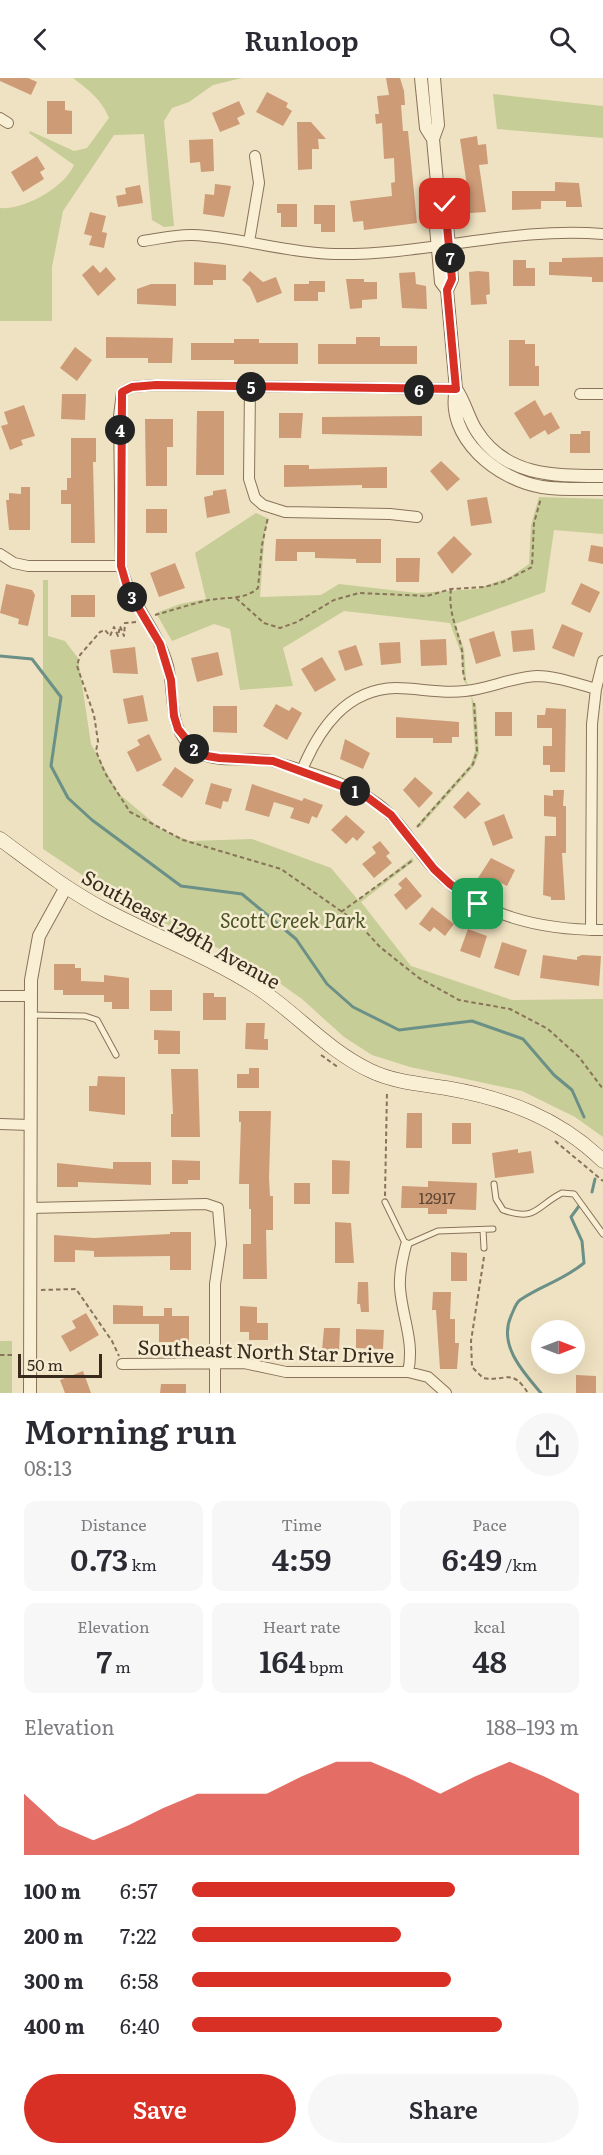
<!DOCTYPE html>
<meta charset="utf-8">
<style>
body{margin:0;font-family:Literata,serif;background:#f7f7f7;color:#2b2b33;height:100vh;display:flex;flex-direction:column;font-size:22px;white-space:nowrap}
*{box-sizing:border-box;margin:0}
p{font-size:20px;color:#7c7c81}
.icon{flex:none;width:33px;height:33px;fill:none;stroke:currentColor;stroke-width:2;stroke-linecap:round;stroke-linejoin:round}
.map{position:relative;height:1315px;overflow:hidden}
.drawer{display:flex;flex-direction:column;background:#fff;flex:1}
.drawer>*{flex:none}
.needle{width:39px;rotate:90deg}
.fabs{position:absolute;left:531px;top:1242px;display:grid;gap:12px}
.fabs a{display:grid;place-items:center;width:54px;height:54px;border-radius:50%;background:#fff;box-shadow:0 6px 24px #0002;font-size:30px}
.scale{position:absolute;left:18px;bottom:15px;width:84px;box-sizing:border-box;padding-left:6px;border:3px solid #382b1d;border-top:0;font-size:16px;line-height:21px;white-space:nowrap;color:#382b1d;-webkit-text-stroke:4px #f6ecd2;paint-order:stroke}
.pin{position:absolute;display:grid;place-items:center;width:51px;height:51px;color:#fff;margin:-26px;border-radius:12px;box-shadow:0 3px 9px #0006}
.km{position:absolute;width:30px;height:30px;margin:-15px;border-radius:50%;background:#222;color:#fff;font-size:16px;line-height:30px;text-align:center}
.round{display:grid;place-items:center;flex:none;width:63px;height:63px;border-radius:32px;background:#f7f7f7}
.headline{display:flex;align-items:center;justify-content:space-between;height:102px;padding:0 24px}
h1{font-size:33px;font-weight:600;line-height:45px}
.figures{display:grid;grid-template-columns:repeat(3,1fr);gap:9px;height:102px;padding:6px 24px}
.figures div{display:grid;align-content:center;border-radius:12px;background:#f7f7f7;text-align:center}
.figures b{font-size:30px;font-weight:600}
.figures small{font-size:16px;font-weight:400}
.figures p{font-size:16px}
.chart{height:168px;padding:12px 24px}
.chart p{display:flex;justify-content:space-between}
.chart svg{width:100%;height:108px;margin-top:6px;fill:#d93025;opacity:.7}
.cta{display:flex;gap:12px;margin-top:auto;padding:12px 24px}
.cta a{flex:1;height:69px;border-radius:36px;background:#d93025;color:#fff;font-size:24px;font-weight:600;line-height:69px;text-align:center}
.cta a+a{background:#f7f7f7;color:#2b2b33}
ul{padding:0 24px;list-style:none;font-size:20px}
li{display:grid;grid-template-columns:96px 72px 1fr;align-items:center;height:45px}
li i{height:15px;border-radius:8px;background:#d93025}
header{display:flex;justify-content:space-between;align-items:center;height:78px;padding:0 24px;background:#fff;font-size:27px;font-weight:600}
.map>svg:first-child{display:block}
</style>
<header><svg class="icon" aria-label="back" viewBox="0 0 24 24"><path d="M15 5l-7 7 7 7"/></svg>Runloop<svg class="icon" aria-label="search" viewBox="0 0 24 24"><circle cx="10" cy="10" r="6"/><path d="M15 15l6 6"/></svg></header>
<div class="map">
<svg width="603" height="1315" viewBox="0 0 603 1315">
<rect width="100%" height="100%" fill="#efe2c2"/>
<path fill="#c6cd96" d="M73 0H242L213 7 189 24 172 30 164 43 174 148 164 149 152 142 144 56 114 57 63 133 52 189V243H0V130C24 132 64 110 74 87L29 55 30 53 74 73 87 70 109 40C101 21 89 12 73 0Z
M493 16 603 28V60L497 51Z
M539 419 603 421V456L554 452 545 514 455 546 464 571 466 602 474 625H476L479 675 474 688 419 750 417 747 471 686 475 673 471 613 464 603 461 575 450 545 344 533 283 570 293 608 240 612 230 551 214 546 172 563 156 535 180 526 206 521 195 475 256 435 269 441 265 452 260 519 321 517 339 506 417 515 477 511 510 499 529 486 531 447Z
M43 502H48V558L65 563 78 580 91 666 118 715 162 752 190 763 252 761 331 790 358 822 412 780 414 783 361 824 411 888 512 922 603 921V1059L575 1039 522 1013 410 989 372 977 344 959 302 921 254 887 132 830 43 771Z
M0 1263H12V1315H0Z"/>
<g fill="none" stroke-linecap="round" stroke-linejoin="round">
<path stroke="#6b9087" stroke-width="3" d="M0 578 32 581 61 619 51 688 68 720 92 742 181 808 242 816 296 861 327 906 353 929 399 952 472 943 523 961 554 997 572 1012 584 1039
M592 1114 595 1101
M541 1315C523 1294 498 1267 511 1238 514 1232 515 1226 520 1222 542 1207 562 1203 584 1185L582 1163 571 1139 579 1128"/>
</g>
<path fill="#ce9b77" d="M0 0H28L37 4 31 17 0 3Z
M386 0H400L404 13 405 27H401L403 53H408L417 145 364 152 363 143 353 144 350 123 392 118 391 105 395 104 394 80 384 81 382 45 376 46 375 36H379L377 18 389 17Z
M267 14 288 25 286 29 292 33 283 48 256 34Z
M47 23H65V32L72 33V56H47Z
M239 23 245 36 237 40 240 46 220 54 212 35Z
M297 44H311L326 61H318L319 71H312V91L298 92Z
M477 58 478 67 486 66 488 86 479 87 486 134 470 135 469 123H464L463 108H467L460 61Z
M213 61 214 93 201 94 200 84 190 85 189 62Z
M37 78 45 91 40 94 44 101 23 114 11 94Z
M555 104 579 105 582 129H566V123H541V131L512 132V113H555Z
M215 106 231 108 224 139 203 136 205 116 214 117Z
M140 107 143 125 118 129 116 118 126 116 125 110Z
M277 126H297V149H281V135H277Z
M314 127H335V154H321V146H314Z
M90 134 106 138 102 154 107 155 104 170 89 167 92 158 84 156Z
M603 179V204H592V199L549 197V184H562V180Z
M513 182H526V190H535V208H513Z
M194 184 226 187V202H213V207H194Z
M93 187 100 195 106 189 116 201 98 218 82 197Z
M250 193 263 204 276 199 282 215 257 225 250 209 242 202Z
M478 193 489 194 490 216 486 217 487 226 471 227 469 194Z
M415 194 416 206 426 208 427 231 402 230 399 195Z
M346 201H364V204H377V221L362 222V230L350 231Z
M309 203H325V214H318V223H294V206H309Z
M151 206H176V228L137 226V211Z
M106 259 173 260 172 285H148V280H106Z
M356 259H380V268H417V286H318V266H356Z
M234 261H259V265H298V286H234V282H191V265H234Z
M509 262H525V266H535V288H539V308H509Z
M75 269 92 282 77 303 60 290Z
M62 316H86L85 342 61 341Z
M535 322 544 338 551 334 560 350 548 357 545 352 530 361 514 335Z
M24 327 35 358 21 362 23 367 10 372 1 348 8 346 4 334Z
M197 333H224V397H196Z
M279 335H303L301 360H279Z
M422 338V358L322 356V339Z
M145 341H173V369H167V408H146Z
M581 353H590V375H570V356H581Z
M71 360H96V384H93L95 465H71V426H61V412H67V400H71Z
M441 383 460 401 447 413 430 393Z
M284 387H309V391L387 389V410H362V407L284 409Z
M21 409H30V452H9L6 422H9V415L21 416Z
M226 411 230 435 207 440 204 419 213 417V413Z
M487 419 492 445 471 448 467 422Z
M146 431H167V455H146Z
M454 458 472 476 452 496 437 475Z
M276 461H381V485H356V481L315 480V474H297V483H275Z
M591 467 603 469V486L588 483Z
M396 480H420L419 504H396Z
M175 485 185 510 159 519 150 495Z
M581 505 600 514 590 535 571 526Z
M6 506 32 512 35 517 28 548 18 546 19 541 0 535Z
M71 517H95V539H71Z
M562 546 583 555 574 579 552 570Z
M533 551 535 572 513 574 511 553Z
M494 553 501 578 476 586 469 561Z
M446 561 447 587 421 588 420 562Z
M400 564 401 585 381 587 379 565Z
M356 567 363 587 345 593 338 573Z
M135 569 138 596 113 595 110 572Z
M218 574 223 597 197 604 191 580Z
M322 579 336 602 315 614 301 591Z
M143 617 148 643 128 646 123 621Z
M276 626 289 633 292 629 302 635 287 662 263 648Z
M213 628H237V655L213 654Z
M546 630 566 631 565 694H550V687H543V668H552V650H537V637H545Z
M495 634H512V658H495Z
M396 639 459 644V659H452V665H433V660H396Z
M149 656 162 682 137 694 127 674 140 667 137 662Z
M345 661 370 675 363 691 340 681Z
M175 689 194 702 182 720 162 707Z
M415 699 433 715 419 730 403 712Z
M211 705 232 711 228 724 223 723 221 731 205 726Z
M252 706 302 723 304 720 323 727 317 740 312 738 309 746 290 740 294 730 274 724 269 739 245 732Z
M553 712H564L563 728H566V775H562L565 822H551V819L543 817 545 758H556V739L544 738V717L553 718Z
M468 713 481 726 465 741 453 729Z
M504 736 513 760 493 768 484 744Z
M346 737 365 754 357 763 353 759 346 766 331 752Z
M380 763 390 775 386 778 392 785 374 800 362 786 376 775 372 769Z
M491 780 515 792 507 808 494 801 491 807 478 800Z
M406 799 422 818 406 832 394 817 402 810 398 806Z
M432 829 454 846 445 858 434 849 430 854 419 846Z
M468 851 487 858 480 880 460 873Z
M502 864 527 872 519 898 494 890Z
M543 877 577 882V879L582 877 601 878 599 908 540 900Z
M54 886H75V890H81V903L104 904V897L129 900V931H112V924H104V917H63V912H54Z
M150 912H172V933H150Z
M203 915H214V919H226V942H203Z
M246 945H265L264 961H268V972L245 971Z
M154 952 180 953V976H158V962H154Z
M249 990H259V1010H237V996H249Z
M171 991H198L200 1059H171V1036H173Z
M98 998 125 999V1037L89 1033V1008H97Z
M239 1033H271L269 1100 270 1118H273V1152H266L267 1201H243V1166H251V1131H249V1106H239L241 1044H239Z
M407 1035H422V1070H406Z
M452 1045H471V1066H452Z
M518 1071V1075L531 1073 534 1095 495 1100 492 1075Z
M172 1082 200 1083V1102H188V1106H172Z
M332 1082 350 1083 349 1116H332Z
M113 1084H151V1107L78 1104V1109H57V1085L113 1091Z
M428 1103 477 1105 476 1132 447 1131V1136H428V1130H401L402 1108 428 1109Z
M294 1105H310V1126H294Z
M335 1144 351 1145 354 1185H335Z
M170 1154H191V1192H170V1178L94 1179V1173L75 1172V1184H54V1157L94 1160 170 1156Z
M451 1174 467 1175V1203H451Z
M358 1204H368L369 1234H361L360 1226H357Z
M433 1214H451L450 1241H455V1265H459L457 1291H440L436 1232H432Z
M113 1227 143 1228V1238H164V1230H172V1238H189V1264H159V1246H113Z
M240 1228 257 1229V1245H268V1262H249V1254H240Z
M86 1235 99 1257 70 1274 61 1258 76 1250 72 1243Z
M324 1250H340L339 1273 322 1272Z
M356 1251 384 1252 383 1271 356 1270Z
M83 1293 91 1315H65L60 1302Z
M576 1297 596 1298V1315H576Z
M161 1306H186V1315H160Z"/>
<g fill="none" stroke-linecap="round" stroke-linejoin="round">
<defs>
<path id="service" d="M32 937 85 938 97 942 116 977
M494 1106 496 1121 503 1132C537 1144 536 1128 562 1115L574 1116 603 1156
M385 1124 406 1167 438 1153 493 1151
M483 1152 484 1170"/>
<path id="minor" d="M0 40 8 45
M143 163C159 161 177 156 193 157 240 159 286 175 334 176 424 178 513 148 603 156
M249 164 259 105 255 78
M250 309 249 401 255 420 263 427 285 434 390 436 417 439
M456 311 155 307 132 309 122 314 119 338 121 488C130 525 158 551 168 588 175 617 167 653 196 673 217 687 248 678 272 683 307 694 349 704 378 726 402 744 415 771 435 792 480 839 541 852 603 852
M580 316H603
M0 476 14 485 28 488H121
M302 692C319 651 346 611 396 610 419 610 441 616 465 613 489 611 512 599 537 598 557 598 577 606 596 611
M591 852 592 646 596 611 603 583
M0 918H30
M0 1046 30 1047
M30 1130 206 1126 218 1130 221 1166 215 1206V1315
M406 1167C402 1182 399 1195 400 1210 402 1239 415 1264 408 1294
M122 1286 244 1285 286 1294H408L428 1299 446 1315"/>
<path id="tertiary" d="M421 0 426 50 433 61
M434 0 438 47 433 61 438 115 434 128 441 204 447 212
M438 115 445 126 452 201 447 212 456 311C445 360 498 402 542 409 562 412 583 411 603 411
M456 311C465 324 468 339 476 352 505 399 555 398 603 398
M30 1315 31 902 39 858 66 809"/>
<path id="secondary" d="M0 761C34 786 67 812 105 832 154 858 208 878 255 908 296 934 326 972 371 993 394 1004 421 1006 446 1010 505 1020 559 1040 603 1083"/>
</defs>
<use href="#service" stroke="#897359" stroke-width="7"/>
<use href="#minor" stroke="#897359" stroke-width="12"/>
<use href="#tertiary" stroke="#897359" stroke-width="14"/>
<use href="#secondary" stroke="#6b543c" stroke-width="15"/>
<path stroke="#897359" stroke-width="2" stroke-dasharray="4.5 3" stroke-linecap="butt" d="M451 511C448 533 456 547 461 568 464 579 461 591 465 602
M236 520 264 545 280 550 297 544 334 522 359 515 427 518 451 511 484 509 503 504 532 489 534 445 541 420
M155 537C173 532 191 526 209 522 226 519 245 522 258 510L262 467 268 439
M136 544 125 545 124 558 120 548 118 558 114 549 110 558 105 552 100 554 80 577 77 588 94 637 98 663 96 673 105 695 130 734 183 762 281 791 358 845 380 869 419 900 459 922 510 931 548 951 579 979 603 1011
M417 749 473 686 477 673 474 625
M341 834 413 782
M321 977 339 990
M555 1063 603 1103
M385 1118 387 1013
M484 1179 471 1263 472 1289 483 1300C507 1304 511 1289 528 1315
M41 1212 76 1211 112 1263 119 1278
M0 1277H15"/>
<use href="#service" stroke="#f9efd5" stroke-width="5"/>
<use href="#minor" stroke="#f9efd5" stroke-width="10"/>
<use href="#tertiary" stroke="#f9efd5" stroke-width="12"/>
<use href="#secondary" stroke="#f9efd5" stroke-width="14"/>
</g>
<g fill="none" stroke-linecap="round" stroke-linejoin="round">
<defs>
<path id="route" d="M445 126 452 201 447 212 456 311 156 307 132 309 122 314 121 488 128 512 160 566 171 602 174 638 178 651 195 672 207 678 219 680 273 683 363 716 391 737 434 791 450 806 478 826"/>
</defs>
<use href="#route" stroke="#fff" stroke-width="12"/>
<use href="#route" stroke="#d93025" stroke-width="8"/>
</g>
<g text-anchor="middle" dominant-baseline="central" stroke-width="5" stroke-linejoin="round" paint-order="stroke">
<g font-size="16" fill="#5e4734">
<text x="437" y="1119">12917</text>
</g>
<g font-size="20" font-style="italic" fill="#495523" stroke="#f6ecd2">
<text x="293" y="841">Scott Creek Park</text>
</g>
<g font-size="20" fill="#382b1d" stroke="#f6ecd2">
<text transform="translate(182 850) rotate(29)">Southeast 129th Avenue</text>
<text transform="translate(266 1272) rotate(2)">Southeast North Star Drive</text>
</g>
</g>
</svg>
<div class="fabs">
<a><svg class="needle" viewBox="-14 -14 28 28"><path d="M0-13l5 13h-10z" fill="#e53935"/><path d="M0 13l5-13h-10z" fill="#7c7c81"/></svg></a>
</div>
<div class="scale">50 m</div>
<div class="pin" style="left:478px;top:826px;background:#1e9e55"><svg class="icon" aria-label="arrive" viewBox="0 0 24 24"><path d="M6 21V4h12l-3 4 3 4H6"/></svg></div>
<div class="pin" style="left:445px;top:126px;background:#d93025"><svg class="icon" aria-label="check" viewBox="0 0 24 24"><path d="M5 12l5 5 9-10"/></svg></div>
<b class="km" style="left:355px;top:713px">1</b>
<b class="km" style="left:194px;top:671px">2</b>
<b class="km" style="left:132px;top:519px">3</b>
<b class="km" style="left:120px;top:352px">4</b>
<b class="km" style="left:251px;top:309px">5</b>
<b class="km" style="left:419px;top:312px">6</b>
<b class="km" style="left:450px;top:180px">7</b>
</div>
<section class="drawer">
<div class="headline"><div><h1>Morning run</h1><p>08:13</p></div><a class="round"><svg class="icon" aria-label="share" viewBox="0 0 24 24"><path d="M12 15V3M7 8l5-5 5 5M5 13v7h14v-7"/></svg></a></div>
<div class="figures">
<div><p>Distance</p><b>0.73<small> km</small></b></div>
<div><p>Time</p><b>4:59</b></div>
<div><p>Pace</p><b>6:49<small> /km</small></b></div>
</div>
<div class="figures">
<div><p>Elevation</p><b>7<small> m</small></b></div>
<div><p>Heart rate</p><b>164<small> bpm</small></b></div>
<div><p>kcal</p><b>48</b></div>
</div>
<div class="chart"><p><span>Elevation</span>188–193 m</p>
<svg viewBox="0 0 160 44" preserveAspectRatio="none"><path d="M0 44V19L10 32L20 38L30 32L40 25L50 19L60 19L70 19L80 12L90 6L100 6L110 12L120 19L130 12L140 6L150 12L160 19V44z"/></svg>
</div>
<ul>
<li><b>100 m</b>6:57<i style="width:68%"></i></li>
<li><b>200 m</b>7:22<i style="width:54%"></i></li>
<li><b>300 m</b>6:58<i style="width:67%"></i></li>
<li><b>400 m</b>6:40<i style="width:80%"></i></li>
</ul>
<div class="cta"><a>Save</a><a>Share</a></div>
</section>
